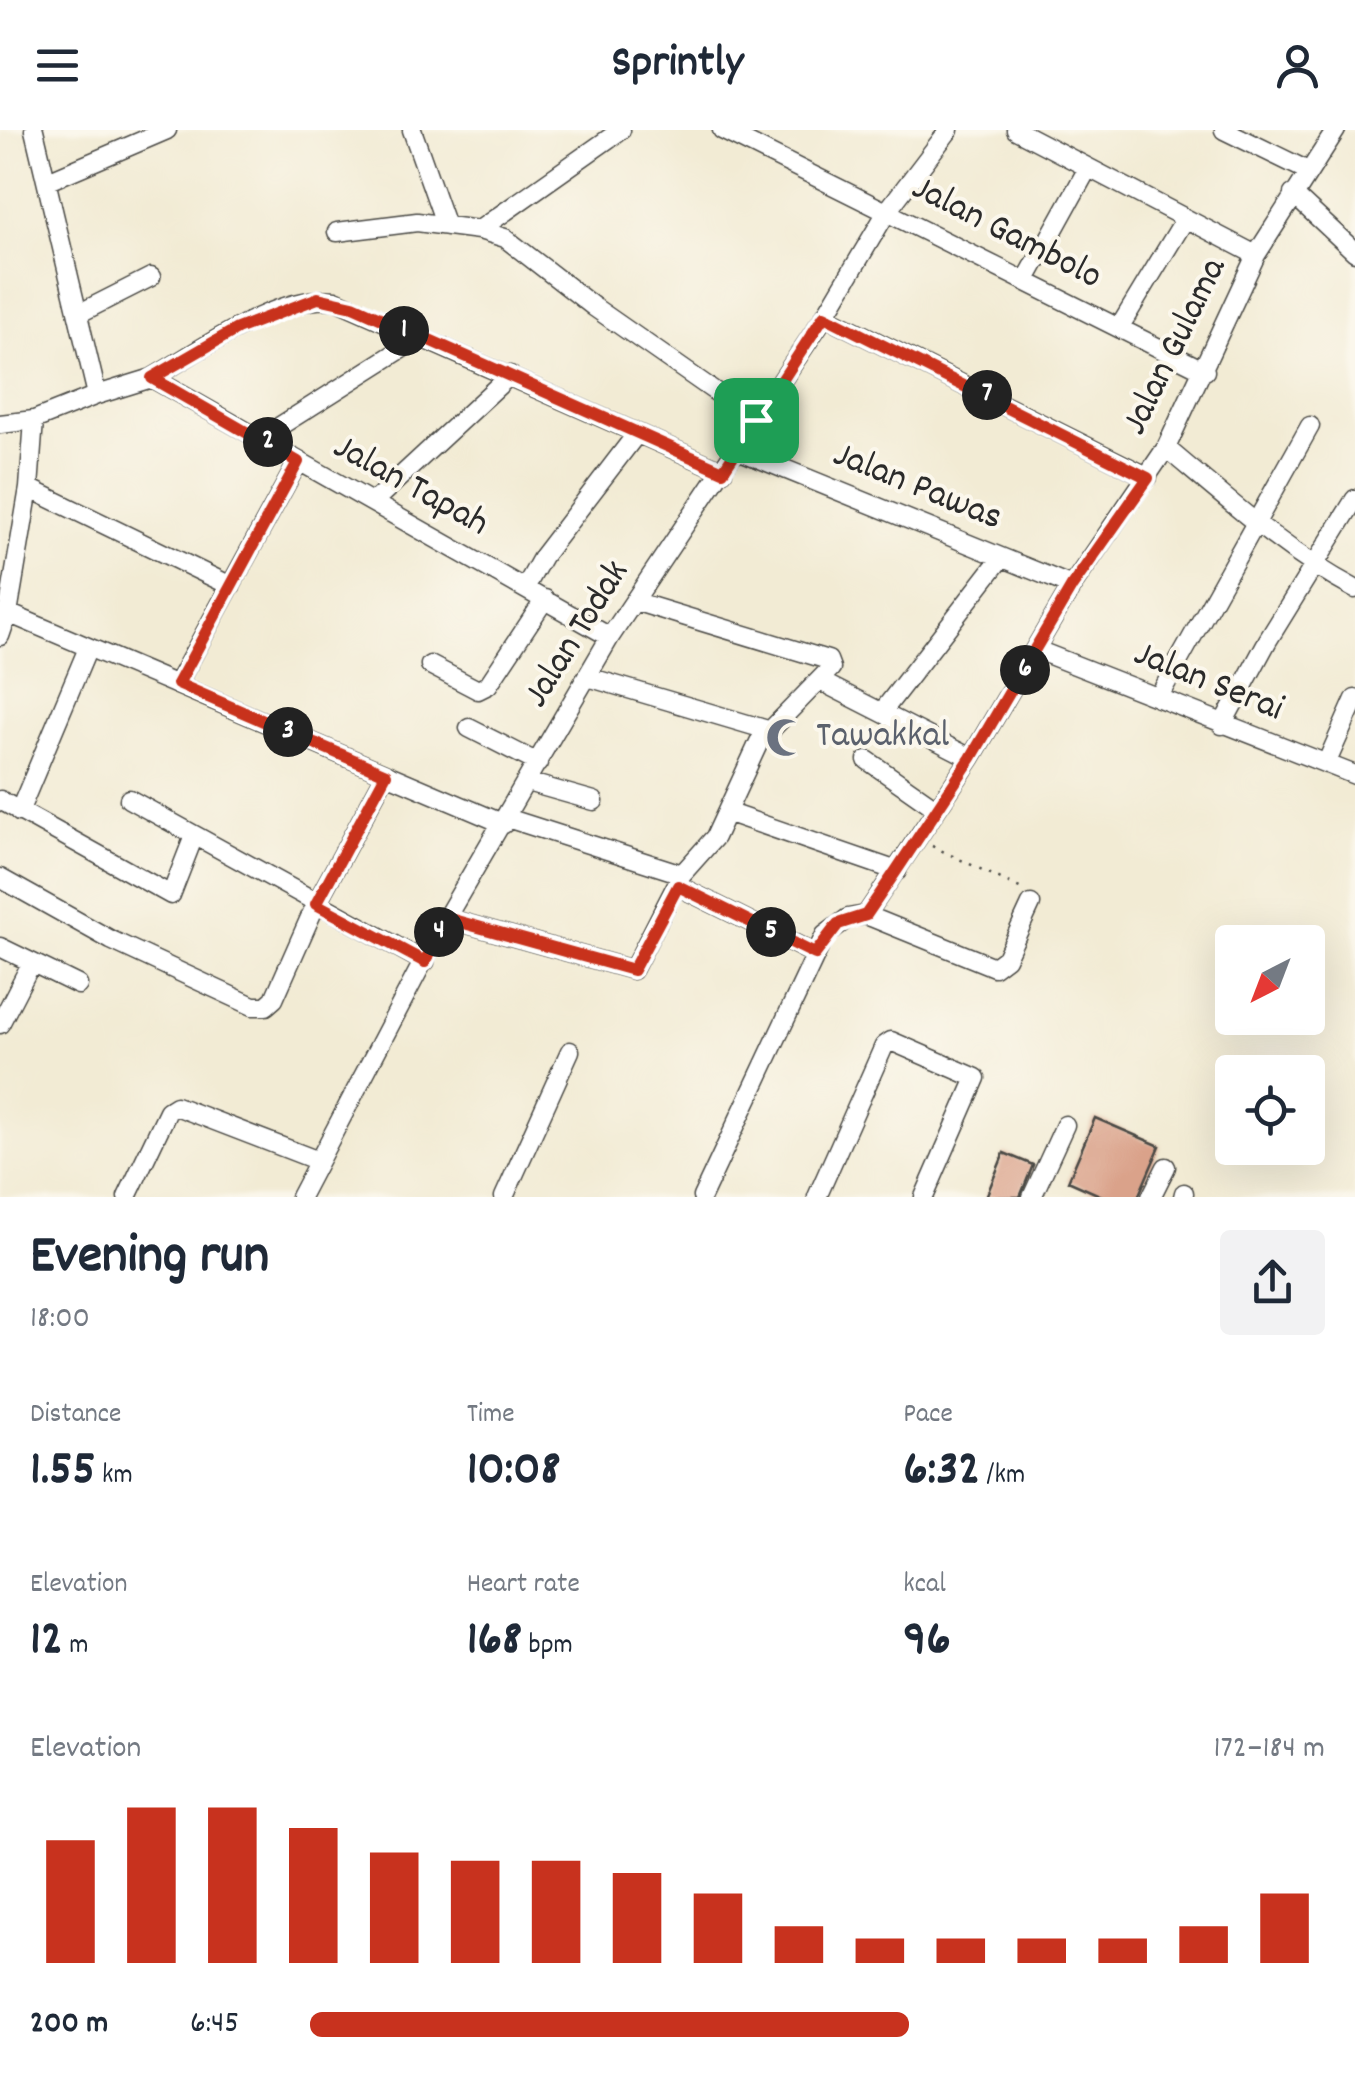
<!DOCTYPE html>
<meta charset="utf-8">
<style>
body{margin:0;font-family:Dekko,sans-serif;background:#f2f2f3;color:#1f2937;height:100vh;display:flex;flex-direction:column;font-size:38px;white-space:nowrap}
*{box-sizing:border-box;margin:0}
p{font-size:32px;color:#747a83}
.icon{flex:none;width:55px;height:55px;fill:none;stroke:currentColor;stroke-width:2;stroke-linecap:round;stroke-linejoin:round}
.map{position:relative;height:1067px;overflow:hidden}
.sheet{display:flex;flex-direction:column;background:#fff;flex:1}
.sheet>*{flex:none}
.needle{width:65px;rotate:222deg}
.buttons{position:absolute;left:1215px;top:795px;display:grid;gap:20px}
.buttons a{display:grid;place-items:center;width:110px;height:110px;border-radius:10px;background:#fff;box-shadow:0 10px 40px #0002;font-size:50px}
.pin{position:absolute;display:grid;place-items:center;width:85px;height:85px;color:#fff;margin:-42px;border-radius:20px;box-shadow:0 5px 15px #0006}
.km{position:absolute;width:50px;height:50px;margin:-25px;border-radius:50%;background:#222;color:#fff;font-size:28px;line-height:50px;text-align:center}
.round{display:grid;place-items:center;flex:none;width:105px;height:105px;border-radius:10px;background:#f2f2f3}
.head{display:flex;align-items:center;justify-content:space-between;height:170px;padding:0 30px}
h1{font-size:55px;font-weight:800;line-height:75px}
.figures{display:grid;grid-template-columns:repeat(3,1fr);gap:15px;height:170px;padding:10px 30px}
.figures div{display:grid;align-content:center}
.figures b{font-size:50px;font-weight:800}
.figures small{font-size:28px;font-weight:400}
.figures p{font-size:28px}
.chart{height:280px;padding:20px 30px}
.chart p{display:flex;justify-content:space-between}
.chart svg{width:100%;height:180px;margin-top:10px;stroke:#c8321e;stroke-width:6}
ul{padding:0 30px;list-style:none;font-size:32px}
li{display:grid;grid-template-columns:160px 120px 1fr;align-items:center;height:75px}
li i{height:25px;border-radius:12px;background:#c8321e}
header{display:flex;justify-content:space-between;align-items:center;height:130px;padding:0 30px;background:#fff;font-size:45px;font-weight:800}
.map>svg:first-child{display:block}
</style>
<header><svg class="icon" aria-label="menu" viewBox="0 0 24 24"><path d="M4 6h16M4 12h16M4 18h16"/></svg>Sprintly<svg class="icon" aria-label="person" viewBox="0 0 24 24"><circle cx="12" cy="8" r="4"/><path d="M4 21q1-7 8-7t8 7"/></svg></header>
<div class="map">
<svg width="1355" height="1067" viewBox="0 0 1355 1067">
<rect width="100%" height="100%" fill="#fbf7ec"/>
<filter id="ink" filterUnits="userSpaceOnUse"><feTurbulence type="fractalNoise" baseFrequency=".01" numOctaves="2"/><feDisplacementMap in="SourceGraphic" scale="20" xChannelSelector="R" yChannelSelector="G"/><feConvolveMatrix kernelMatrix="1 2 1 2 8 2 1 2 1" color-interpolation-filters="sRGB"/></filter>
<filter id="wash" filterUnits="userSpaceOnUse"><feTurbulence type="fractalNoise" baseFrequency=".0048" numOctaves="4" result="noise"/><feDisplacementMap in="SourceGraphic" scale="40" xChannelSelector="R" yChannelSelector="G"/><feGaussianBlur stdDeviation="2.25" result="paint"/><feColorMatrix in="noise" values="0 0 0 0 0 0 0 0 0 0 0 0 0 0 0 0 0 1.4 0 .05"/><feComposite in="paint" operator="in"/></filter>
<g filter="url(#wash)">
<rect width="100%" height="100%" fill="#f2ebd4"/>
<g id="blocks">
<path fill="#daa28a" d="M1095 988 1160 1016 1138 1067H1104L1068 1051Z
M1004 1023 1033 1035 1020 1067H986Z"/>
</g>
</g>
<g filter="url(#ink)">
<use href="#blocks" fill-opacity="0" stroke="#494844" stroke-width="2.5"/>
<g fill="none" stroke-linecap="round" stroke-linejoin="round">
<defs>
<path id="minor" d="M34 0 97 265 152 248 610 507
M412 0 446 96
M722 0 1205 241
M1016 0 1256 125
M1224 0 1306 40
M48 51 167 0
M1293 64 1355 122
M479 100 621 0
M337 102 417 92 479 100 505 108 594 177 756 290
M1026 150 1088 38
M80 183 151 147
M825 186 1148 347
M1119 198 1185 89
M152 248C201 220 277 164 335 170L723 341
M0 294 34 290 97 265
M261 308 419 208
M1166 318C1227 369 1284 421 1355 459
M738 320 1072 456
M29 358 231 456
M373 372 510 245
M525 458 543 426 635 306
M8 483 504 694
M0 506 8 483 29 358 34 290
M1037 520 1355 645
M430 535 478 560 488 555 545 469
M588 547 771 601
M822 552 971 628
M177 554 298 332
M1158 568 1310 296
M882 582 1001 428
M1222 595 1268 510 1355 369
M469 598 538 633
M867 630 937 679
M1326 634 1355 569
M527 652 594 671
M129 669 425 832
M0 670 171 765 194 706
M19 682 88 518
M729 683 897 741
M507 688 682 744
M0 748 111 810 253 876H266L274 869 316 774 386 644
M678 756 815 824
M866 785 994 837 1006 828 1031 774
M446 788 633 840 682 744 715 707 759 612 831 538 828 530 637 472
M0 817 78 855
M0 894 31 834
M127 1067 168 981 176 976 316 1030
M300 1067 446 788 610 507 825 186 888 80 949 0
M504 1067 570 921
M702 1067 825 805 848 788 866 785 971 628 1072 456 1166 318 1256 125 1336 0
M817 1067 884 916 891 911 976 948 924 1067
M1032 1067 1065 995
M1151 1067 1166 1037
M1183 1067 1184 1063"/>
</defs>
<use href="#minor" stroke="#494844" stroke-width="21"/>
<path stroke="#494844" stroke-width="2.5" stroke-dasharray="2.5 8" stroke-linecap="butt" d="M932 716 1024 760"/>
<use href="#minor" stroke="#fff" stroke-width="18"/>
</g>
</g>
<g fill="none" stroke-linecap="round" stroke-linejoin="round" filter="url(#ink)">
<defs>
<path id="route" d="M318 168 353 176 723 341 824 186 1148 348 1072 456 971 628 896 741 866 785 838 794 815 824 678 756 633 840 446 788 425 832 316 774 386 644 178 554 298 332 152 248 237 199Z"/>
</defs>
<use href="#route" stroke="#fff" stroke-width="20"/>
<use href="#route" stroke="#c8321e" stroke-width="12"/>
</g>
<defs>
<symbol id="mosque-bare" viewBox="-9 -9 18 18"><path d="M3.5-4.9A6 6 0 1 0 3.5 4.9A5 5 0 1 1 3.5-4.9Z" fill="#6b7280" stroke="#fbf7ec" stroke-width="2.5" paint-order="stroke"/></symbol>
</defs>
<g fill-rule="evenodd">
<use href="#mosque-bare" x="758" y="580" width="55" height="55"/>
</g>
<g text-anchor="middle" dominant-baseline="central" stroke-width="8" stroke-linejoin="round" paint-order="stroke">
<g font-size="38" fill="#2b2b2b" stroke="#fbf7ec">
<text transform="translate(1006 104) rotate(27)">Jalan Gambolo</text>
<text transform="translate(1176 217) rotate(-64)">Jalan Gulama</text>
<text transform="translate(410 357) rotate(29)">Jalan Tapah</text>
<text transform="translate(917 358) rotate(22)">Jalan Pawas</text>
<text transform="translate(578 505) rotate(-58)">Jalan Todak</text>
<text transform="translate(1208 553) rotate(22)">Jalan Serai</text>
</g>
<g font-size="38" fill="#5b616d" stroke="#fbf7ec" text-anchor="start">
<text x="816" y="607">Tawakkal</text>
</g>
</g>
</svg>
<div class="buttons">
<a><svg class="needle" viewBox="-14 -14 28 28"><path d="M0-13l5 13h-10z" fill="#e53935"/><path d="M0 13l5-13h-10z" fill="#747a83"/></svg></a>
<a><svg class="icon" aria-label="locate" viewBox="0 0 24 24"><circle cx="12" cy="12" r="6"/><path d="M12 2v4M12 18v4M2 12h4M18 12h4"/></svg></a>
</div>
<div class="pin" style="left:756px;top:290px;background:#1e9e55"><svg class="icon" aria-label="arrive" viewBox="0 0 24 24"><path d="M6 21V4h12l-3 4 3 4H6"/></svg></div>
<b class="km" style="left:404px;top:201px">1</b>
<b class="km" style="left:268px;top:312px">2</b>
<b class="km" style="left:288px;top:602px">3</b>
<b class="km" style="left:439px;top:802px">4</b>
<b class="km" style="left:771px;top:802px">5</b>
<b class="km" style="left:1025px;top:540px">6</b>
<b class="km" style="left:987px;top:265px">7</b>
</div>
<section class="sheet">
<div class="head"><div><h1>Evening run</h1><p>18:00</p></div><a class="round"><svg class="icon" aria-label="share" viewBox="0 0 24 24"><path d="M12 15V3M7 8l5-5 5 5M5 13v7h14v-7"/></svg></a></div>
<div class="figures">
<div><p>Distance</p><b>1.55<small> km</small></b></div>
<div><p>Time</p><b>10:08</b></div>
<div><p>Pace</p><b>6:32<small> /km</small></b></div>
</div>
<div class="figures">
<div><p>Elevation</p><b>12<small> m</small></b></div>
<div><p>Heart rate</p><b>168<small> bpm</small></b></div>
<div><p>kcal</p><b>96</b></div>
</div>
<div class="chart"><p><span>Elevation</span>172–184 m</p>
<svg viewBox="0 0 160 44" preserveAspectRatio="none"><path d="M5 44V14M15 44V6M25 44V6M35 44V11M45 44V17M55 44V19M65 44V19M75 44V22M85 44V27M95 44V35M105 44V38M115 44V38M125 44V38M135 44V38M145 44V35M155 44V27"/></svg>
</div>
<ul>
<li><b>200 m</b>6:45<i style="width:59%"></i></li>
</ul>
</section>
